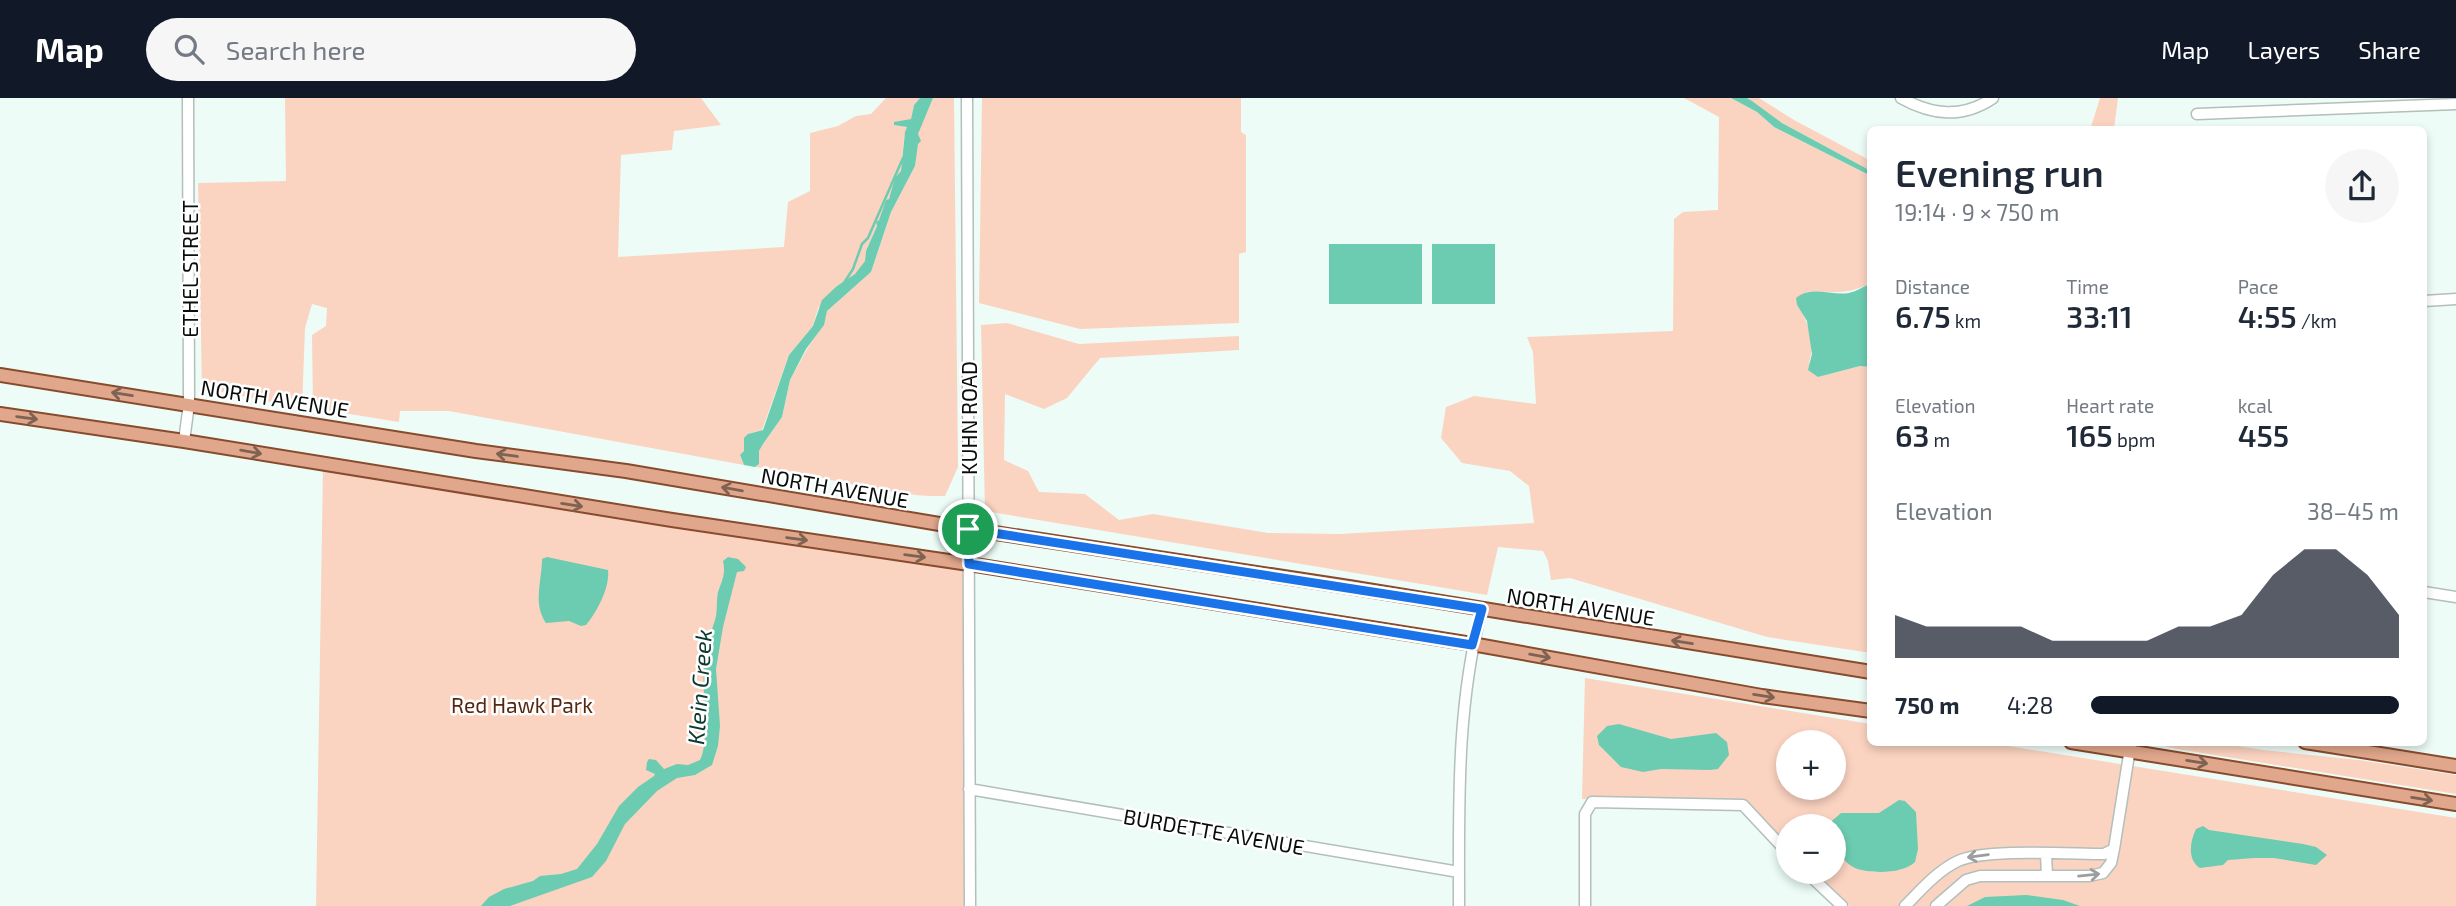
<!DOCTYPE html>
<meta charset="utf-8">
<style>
body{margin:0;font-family:"Exo 2",sans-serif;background:#f6f6f7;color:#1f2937;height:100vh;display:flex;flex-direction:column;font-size:26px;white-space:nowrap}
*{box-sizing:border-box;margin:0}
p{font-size:23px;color:#747a83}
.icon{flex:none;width:38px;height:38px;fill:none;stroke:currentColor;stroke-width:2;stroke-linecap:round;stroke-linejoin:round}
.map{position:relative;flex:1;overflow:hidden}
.drawer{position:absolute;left:1867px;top:28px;width:560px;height:620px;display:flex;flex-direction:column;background:#fff;border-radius:10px;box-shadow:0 4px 10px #0003}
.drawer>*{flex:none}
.tools{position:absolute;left:1776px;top:632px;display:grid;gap:14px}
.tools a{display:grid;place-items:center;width:70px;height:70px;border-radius:50%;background:#fff;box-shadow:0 4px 10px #0003;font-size:35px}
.pin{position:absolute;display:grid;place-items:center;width:60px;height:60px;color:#fff;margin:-30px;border:4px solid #fff;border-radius:50%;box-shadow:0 2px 7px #0007}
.round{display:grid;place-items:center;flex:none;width:74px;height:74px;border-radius:37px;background:#f6f6f7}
.headline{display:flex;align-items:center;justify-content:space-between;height:119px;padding:0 28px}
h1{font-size:38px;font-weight:600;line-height:52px}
.stats{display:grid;grid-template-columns:repeat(3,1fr);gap:10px;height:119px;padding:7px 28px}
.stats div{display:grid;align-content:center}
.stats b{font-size:30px;font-weight:600}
.stats small{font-size:19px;font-weight:400}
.stats p{font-size:19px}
.chart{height:196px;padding:14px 28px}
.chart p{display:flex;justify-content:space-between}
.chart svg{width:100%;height:126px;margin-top:7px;fill:#111827;opacity:.7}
ul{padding:0 28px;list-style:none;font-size:23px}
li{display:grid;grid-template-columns:112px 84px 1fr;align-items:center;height:52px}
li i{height:18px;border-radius:9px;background:#111827}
header{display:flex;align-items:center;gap:42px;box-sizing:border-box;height:98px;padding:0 35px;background:#111827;color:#fff}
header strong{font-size:33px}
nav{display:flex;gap:38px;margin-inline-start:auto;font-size:24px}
.search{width:490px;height:63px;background:#f6f6f7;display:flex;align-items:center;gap:18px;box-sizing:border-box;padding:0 24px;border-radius:38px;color:#747a83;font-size:26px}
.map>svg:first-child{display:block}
</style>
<header>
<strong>Map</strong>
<div class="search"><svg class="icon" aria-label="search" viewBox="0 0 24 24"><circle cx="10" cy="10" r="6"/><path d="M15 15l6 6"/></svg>Search here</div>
<nav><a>Map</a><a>Layers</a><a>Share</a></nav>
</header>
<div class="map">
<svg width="2456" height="808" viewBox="0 0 2456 808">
<rect width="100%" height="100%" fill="#edfcf7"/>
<path fill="#fbd3c1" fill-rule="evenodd" d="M285 0H701L721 27 674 33 672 52 621 57 618 159 784 149 788 104 810 93V35L838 28 856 18 871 16 886 0H920L914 7 911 21 895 27 907 29 904 40 901 74 879 122 876 125 877 128 866 153 865 163 856 176 837 188 818 210 813 228 789 257 762 332 748 336 744 353 740 358 744 367 449 313H400L399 324 313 310 312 237 326 228 327 210 312 206 305 230 302 310 202 290 198 85 286 83Z
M933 0H954L958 369 945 398C881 399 818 374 755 369L759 366V353L763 346 782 319 790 282 807 251 823 227 827 213 871 174 891 114 915 68 917 36Z
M982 0H1241V34L1246 37V154L1239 156V225L1080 231 979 205Z
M1684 0H1731L1757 14 1774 29 1871 78V185C1844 198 1836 193 1807 194L1797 207C1808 221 1816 247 1809 264L1818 279 1860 268 1871 269V555L1767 539 1570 480 1551 482 1548 463 1543 453 1498 449 1487 497 985 413 981 227 1007 225 1079 246 1239 238V252L1100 260 1067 300 1044 311 1005 296 1004 362 1028 373 1039 394 1085 396 1119 422 1153 416 1268 435 1340 436 1534 425 1529 388 1510 373 1462 365 1441 340 1446 309 1474 298 1536 306 1533 254 1527 239 1673 233 1674 121 1683 114 1718 112 1719 19Z
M1747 0H1759L1794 22 1871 63V73L1782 25Z
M2100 0H2118L2114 31 2090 32Z
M323 369 966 471 969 808H316Z
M1585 580 1871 626V644H1983L2456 720V808H1850L1815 774H1834V728H1788V748L1742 702 1582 701ZM1788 644H1834V690H1788Z
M2161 644H2212L2263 652 2359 662 2456 677V696L2177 651 2160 647Z"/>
<path fill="#6cccb1" d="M920 0H933L918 36 921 43 918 46 915 68 891 114 871 174 827 213 824 227 806 251 790 282 782 319 763 346 759 353V366L755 369 744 367 740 357 744 353V340L748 336 763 332 789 257 813 228 822 202 837 188 855 176 865 163 866 153 877 128 876 124 879 122 886 102 889 101 895 80 901 73 905 34 907 29 894 27V24L911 21 914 7Z
M1731 0H1747L1752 3 1782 25 1871 73V78L1774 29 1757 14Z
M1329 146H1422V206H1329Z
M1432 146H1495V206H1432Z
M1871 185V269L1860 268 1818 279 1808 272 1812 256 1807 223 1797 207 1796 200C1812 187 1831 198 1849 195 1857 193 1863 189 1871 185Z
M547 459 608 472C610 489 597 514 586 527L581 528 569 523 546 525C533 506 541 486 542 464V461Z
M728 459 738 461 746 469 744 473 737 474 723 529 716 571 720 628 718 648 712 667 695 677 677 680 657 693 625 726 606 763 592 779 510 808H481L489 799 504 791 533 783 540 778 561 776 577 771 597 746 619 708 638 689 654 678 655 676 646 672 647 664 649 661 656 662 664 671 677 666 688 667 700 662C711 641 700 587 705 559 707 546 711 534 715 522 718 513 716 503 718 494 722 483 726 475 723 463Z
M1619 626 1671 641 1716 635 1727 644 1729 657 1718 671 1710 672 1661 671 1643 674 1621 669 1599 647 1597 638 1607 628Z
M1899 702 1905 703 1916 714 1918 751 1915 764C1903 776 1870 776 1855 770 1847 767 1840 756 1834 751V728H1826L1841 715H1879Z
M2203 728 2209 732 2303 746 2316 749 2327 757 2316 767 2274 760H2254L2228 762 2223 767 2200 770C2187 762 2190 743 2196 731Z
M2026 797 2063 802 2080 808H1967L1985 799Z"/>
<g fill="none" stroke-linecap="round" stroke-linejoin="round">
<path stroke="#6cccb1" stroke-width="2.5" d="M842 188 853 171 862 146 868 140 903 60"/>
<defs>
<path id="minor" d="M967 0 970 808
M1901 0C1932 17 1962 21 1993 0
M2197 16 2456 6
M2424 203 2456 201
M184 343 189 306 188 0
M2424 494 2456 499
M969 691 1459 774
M2046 756 2047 778
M1806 774 1842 808
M1459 808C1459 708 1456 608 1482 511
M1585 808V716L1592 704 1743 707 1788 755
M1905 808C1921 792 1937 773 1958 763 1986 750 2070 756 2104 756L2114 751
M1936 808 1966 782 1980 778H2089L2103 775 2111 765 2114 751 2131 644"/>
<path id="major" d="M0 277 476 353 626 373 969 431 1349 489 1871 574
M0 316 184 343 672 422 969 466 1472 546 1762 598 1871 613
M2071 644 2456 706
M2305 644 2456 668"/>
</defs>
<use href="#minor" stroke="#b2bfbb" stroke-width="13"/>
<use href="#major" stroke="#874b2d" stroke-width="16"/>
<use href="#minor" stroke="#fff" stroke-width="10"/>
<use href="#major" stroke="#e0a78c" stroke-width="12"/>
</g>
<defs><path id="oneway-shaft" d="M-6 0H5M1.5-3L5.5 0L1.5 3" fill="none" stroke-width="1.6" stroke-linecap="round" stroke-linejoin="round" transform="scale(1.75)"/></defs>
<g stroke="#7f6252">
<use href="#oneway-shaft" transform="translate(122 296) rotate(-171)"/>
<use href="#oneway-shaft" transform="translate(27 320) rotate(8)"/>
<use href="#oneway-shaft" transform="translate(251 354) rotate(10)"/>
<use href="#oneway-shaft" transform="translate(507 357) rotate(-172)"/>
<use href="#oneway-shaft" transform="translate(732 391) rotate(-170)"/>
<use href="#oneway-shaft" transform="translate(572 407) rotate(9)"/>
<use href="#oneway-shaft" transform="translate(797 441) rotate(8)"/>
<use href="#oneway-shaft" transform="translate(915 458) rotate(8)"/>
<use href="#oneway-shaft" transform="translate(1682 544) rotate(-171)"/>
<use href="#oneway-shaft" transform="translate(1540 558) rotate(10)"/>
<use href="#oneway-shaft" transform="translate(1764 598) rotate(9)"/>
<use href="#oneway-shaft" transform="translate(2197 664) rotate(9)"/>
<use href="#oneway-shaft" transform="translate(2422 701) rotate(9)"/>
</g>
<g stroke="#9c9e9d">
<use href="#oneway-shaft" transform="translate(1978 758) rotate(172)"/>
<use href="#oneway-shaft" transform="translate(2089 777) rotate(-6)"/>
</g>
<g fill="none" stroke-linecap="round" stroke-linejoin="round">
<defs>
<path id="route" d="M968 431 1482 511 1472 547 969 466Z"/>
</defs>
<use href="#route" stroke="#fff" stroke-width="14"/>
<use href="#route" stroke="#1a73e8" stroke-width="9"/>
</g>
<g text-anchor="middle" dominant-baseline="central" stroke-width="5" stroke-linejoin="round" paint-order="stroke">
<g font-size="21" fill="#080d0b" stroke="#fff">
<text transform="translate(189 171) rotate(-90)">ETHEL STREET</text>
<text transform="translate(275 300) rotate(9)">NORTH AVENUE</text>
<text transform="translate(968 320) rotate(-90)">KUHN ROAD</text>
<text transform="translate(835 389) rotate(10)">NORTH AVENUE</text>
<text transform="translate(1581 508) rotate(9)">NORTH AVENUE</text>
<text transform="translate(1214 733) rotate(10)">BURDETTE AVENUE</text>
</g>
<g font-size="21" fill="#562710" stroke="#fff">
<text x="522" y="606">Red Hawk Park</text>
</g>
<g font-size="23" font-style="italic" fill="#0c392e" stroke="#fff">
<text transform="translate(699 589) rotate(-86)">Klein Creek</text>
</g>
</g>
</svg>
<div class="tools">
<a>+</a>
<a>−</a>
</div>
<div class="pin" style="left:968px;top:431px;background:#1e9e55"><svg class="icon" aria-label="arrive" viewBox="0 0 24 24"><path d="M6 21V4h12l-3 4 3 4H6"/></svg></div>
<section class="drawer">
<div class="headline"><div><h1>Evening run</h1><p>19:14 · 9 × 750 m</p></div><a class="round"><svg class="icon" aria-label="share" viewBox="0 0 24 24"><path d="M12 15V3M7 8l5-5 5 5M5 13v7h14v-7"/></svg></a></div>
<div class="stats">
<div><p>Distance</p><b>6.75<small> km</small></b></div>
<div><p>Time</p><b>33:11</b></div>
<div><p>Pace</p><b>4:55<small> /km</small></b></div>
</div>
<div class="stats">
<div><p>Elevation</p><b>63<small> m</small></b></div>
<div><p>Heart rate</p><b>165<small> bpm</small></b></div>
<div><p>kcal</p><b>455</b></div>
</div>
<div class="chart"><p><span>Elevation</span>38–45 m</p>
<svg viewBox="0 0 160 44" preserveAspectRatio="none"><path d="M0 44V29L10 33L20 33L30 33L40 33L50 38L60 38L70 38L80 38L90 33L100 33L110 29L120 15L130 6L140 6L150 15L160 29V44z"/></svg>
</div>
<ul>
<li><b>750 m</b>4:28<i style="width:100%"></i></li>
</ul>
</section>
</div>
